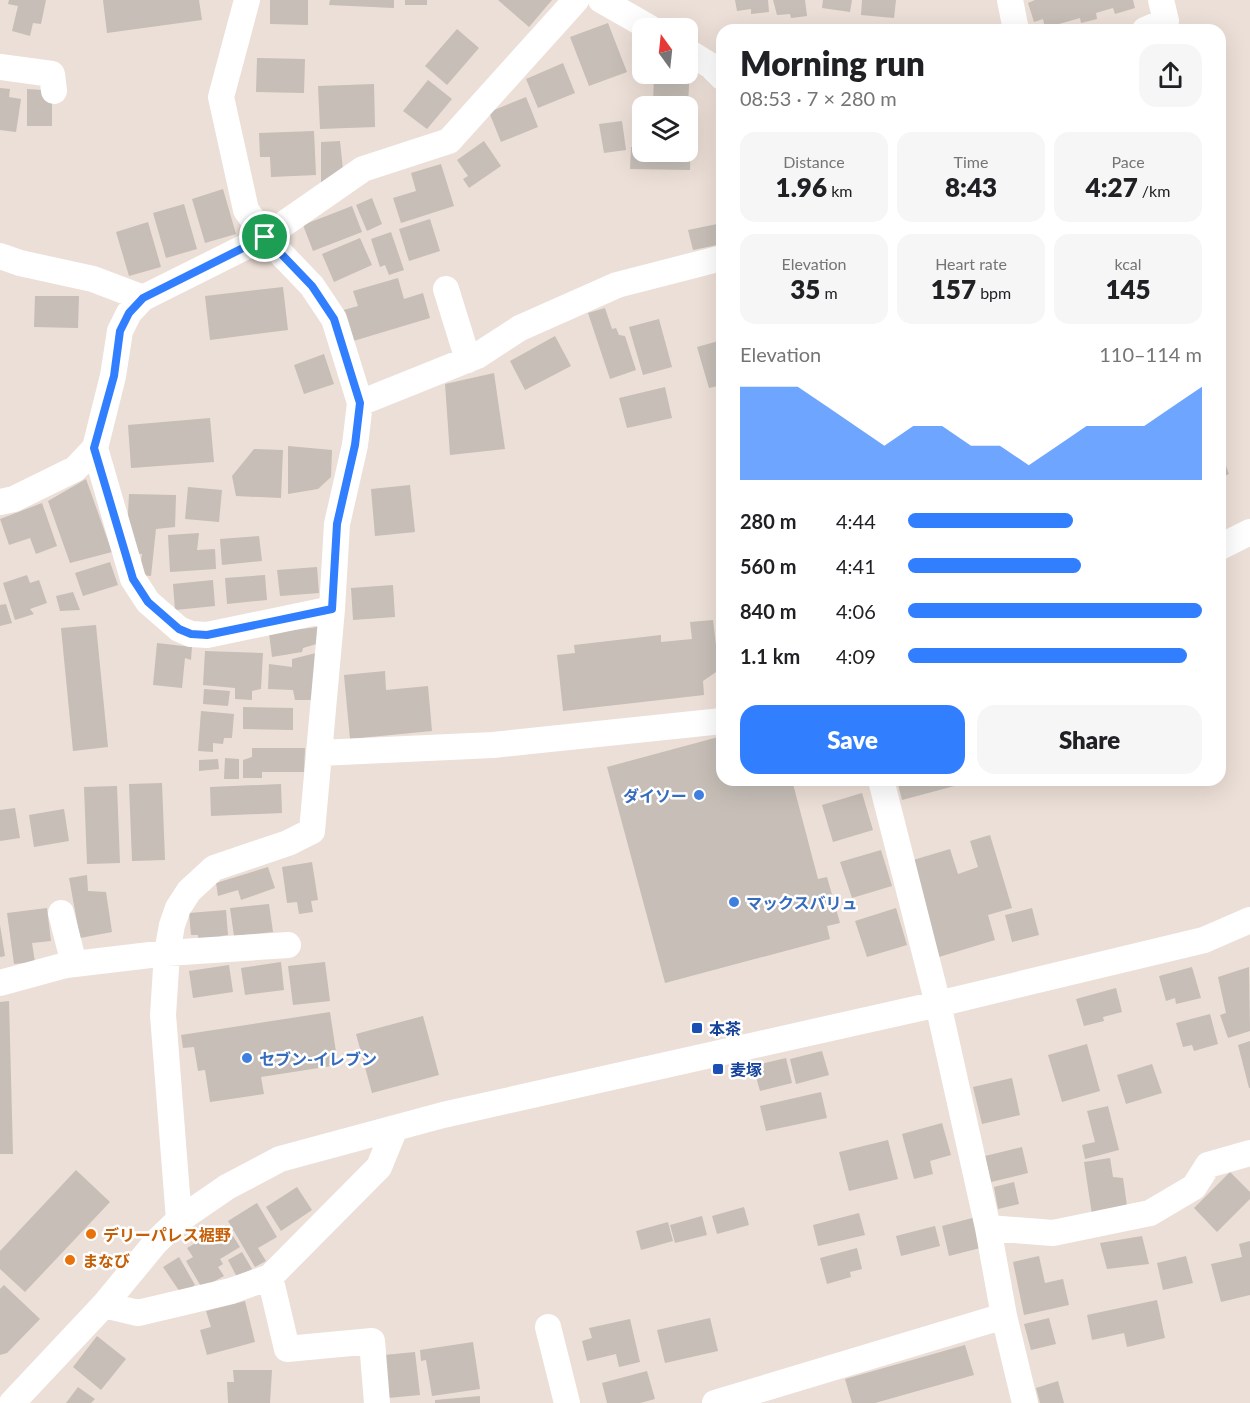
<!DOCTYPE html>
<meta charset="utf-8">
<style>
body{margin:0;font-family:Lato,"Noto Sans JP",sans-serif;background:#f6f6f6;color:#202124;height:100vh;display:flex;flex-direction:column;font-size:22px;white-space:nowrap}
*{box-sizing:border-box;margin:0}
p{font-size:20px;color:#757577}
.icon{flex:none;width:33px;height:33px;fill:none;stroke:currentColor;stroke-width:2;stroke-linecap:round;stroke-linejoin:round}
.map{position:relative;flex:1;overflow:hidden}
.side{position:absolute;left:716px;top:24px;width:510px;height:762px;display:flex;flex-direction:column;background:#fff;border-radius:18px;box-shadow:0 6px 24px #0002}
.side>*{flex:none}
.needle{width:39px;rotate:345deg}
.buttons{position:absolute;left:632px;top:18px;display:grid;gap:12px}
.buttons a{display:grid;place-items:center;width:66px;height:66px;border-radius:12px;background:#fff;box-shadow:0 6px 24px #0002;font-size:30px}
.pin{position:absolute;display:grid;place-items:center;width:51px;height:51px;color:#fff;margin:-26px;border:3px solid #fff;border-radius:50%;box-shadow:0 2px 6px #0007}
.round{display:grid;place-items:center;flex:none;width:63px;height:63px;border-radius:18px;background:#f6f6f6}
.head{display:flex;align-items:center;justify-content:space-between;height:102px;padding:0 24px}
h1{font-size:33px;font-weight:800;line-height:45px}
.figures{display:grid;grid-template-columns:repeat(3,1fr);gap:9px;height:102px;padding:6px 24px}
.figures div{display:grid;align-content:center;border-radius:15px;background:#f6f6f6;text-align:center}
.figures b{font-size:26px;font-weight:800}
.figures small{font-size:16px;font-weight:400}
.figures p{font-size:16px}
.chart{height:168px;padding:12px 24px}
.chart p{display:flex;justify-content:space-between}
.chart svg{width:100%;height:108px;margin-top:6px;fill:#317fff;opacity:.7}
.button{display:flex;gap:12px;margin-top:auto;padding:12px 24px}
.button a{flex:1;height:69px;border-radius:18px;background:#317fff;color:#fff;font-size:24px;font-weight:800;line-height:69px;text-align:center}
.button a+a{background:#f6f6f6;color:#202124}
ul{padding:0 24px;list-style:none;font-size:20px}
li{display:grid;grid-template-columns:96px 72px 1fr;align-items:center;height:45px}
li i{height:15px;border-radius:8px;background:#317fff}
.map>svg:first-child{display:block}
</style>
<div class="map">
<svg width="1250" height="1403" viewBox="0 0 1250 1403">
<rect width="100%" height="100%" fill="#ecdfd7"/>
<path fill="#c6beb7" d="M9 0H46L41 24 33 23 30 36 12 31 18 6 8 4Z
M103 0H199L202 20 107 33Z
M270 0H308V25L270 24Z
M330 0H394V8L329 5Z
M405 0H427V5H405Z
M498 0H552L529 27Z
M735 0H768L769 12 751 14V9L737 11Z
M773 0H805L807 16 791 18 790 14 777 15Z
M823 0H852L850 12 822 8Z
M862 0H896L894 18 861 15Z
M1035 0H1133L1135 8 1115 14 1113 8 1096 13 1097 19 1081 23 1080 18 1045 28 1043 19 1034 22 1028 3Z
M608 23 627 72 589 86 570 37Z
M764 24 765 30H739V29Z
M457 29 479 48 447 85 425 66Z
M257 58 305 59 304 93 256 92Z
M563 63 575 93 538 108 526 79Z
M687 66 690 67 688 105 653 104 654 74H687Z
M428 80 452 99 427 129 403 111Z
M374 84 375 127 320 129 318 86Z
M0 88 10 89 9 97 21 99 16 132 0 130Z
M27 89 42 90V96L52 97V126H27Z
M526 97 538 127 501 142 489 112Z
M622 121 626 150 604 153 599 124Z
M314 131 316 175 271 177 270 157H260L259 133Z
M687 131H691L690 170 630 169 631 147H642V152H687Z
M340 141 343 170 321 185V142Z
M484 141 501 166 469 188 463 179 468 176 457 160Z
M441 164 454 206 401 223 393 198 416 191 411 173Z
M223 189 236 234 205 243 192 199Z
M372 198 382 224 367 231 356 205Z
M184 204 197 249 166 258 153 213Z
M352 206 362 232 313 251 303 225Z
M430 219 440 251 409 261 399 229Z
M148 222 161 267 129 276 116 232Z
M722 223V244L693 250 688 230Z
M391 232 404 270 389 275 385 265 380 267 371 239Z
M360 238 372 265 334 282 322 254Z
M398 278 404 299 423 293 430 318 350 342 340 311 358 306 353 291Z
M283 287 288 330 210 340 205 296Z
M35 296H79L78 328 34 327Z
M605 308 612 329 616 328 619 335 625 336 636 370 610 379 588 313Z
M659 319 672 367 643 375 629 327Z
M555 336 571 366 525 390 510 361Z
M722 340V385L709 388 697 347Z
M324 354 334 384 304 394 294 365Z
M494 373 505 449 450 455 445 384Z
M665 387 672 418 627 428 619 398Z
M210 418 214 462 131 468 128 425Z
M288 446 332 450 331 477 318 489 288 494Z
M254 449 283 450 281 498 236 496 232 476Z
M1220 450 1229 474 1220 478Z
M86 479 112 552 70 563 48 501Z
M410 485 415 532 375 536 371 489Z
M188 487 222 490 219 522 185 519Z
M129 494 176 495 175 527 156 529 151 576 139 575 142 554 126 553Z
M42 503 57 546 36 554 30 538 9 545 0 519Z
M199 533 197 550 215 549 216 569 170 572 168 535Z
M259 536 262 561 222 565 220 539Z
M110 562 118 585 83 596 75 573Z
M317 567 319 593 280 596 277 570Z
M27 575 30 583 39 580 47 603 30 609 34 614 15 620 3 583Z
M265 575 267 600 227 604 225 578Z
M213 580 215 606 175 610 173 584Z
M393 585 395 617 353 620 351 588Z
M73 592 80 610 60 611 56 596Z
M6 604 12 623 0 626V605Z
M713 620 719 670 703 681 704 695 563 711 557 655 575 653 574 645 661 635V642L692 639 690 622Z
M96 625 108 747 73 751 61 628Z
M318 627 320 643 303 648 302 652 272 657 269 633Z
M157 643 192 647 191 660 185 658 182 688 153 685Z
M205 651 263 653 261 689 252 691V700L235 699V688L203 685Z
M316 653 312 700H295L293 690 268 689 269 664 292 667V659Z
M385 671 386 690 428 686 432 731 350 739 344 675Z
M204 689 230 691 228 706 203 704Z
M243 707 293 708V730L243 729Z
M201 711 234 714 232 738H224L223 744 213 743V752L198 751Z
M722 736V780H792L818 879 827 877 840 923 827 926 830 939 665 983 607 767Z
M252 748H305L304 772H262V778H243V760L252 757Z
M225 758 239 759V779H224Z
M218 759 219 769 199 771V760Z
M897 780H961L962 784 902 800Z
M162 783 165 860 132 861 129 784Z
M281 784 282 813 211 816 210 787Z
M117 786 120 863 87 864 84 787Z
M862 793 873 830 833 842 822 805Z
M15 808 20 838 0 841V810Z
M64 809 69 841 34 847 29 815Z
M990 835 1012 908 988 915 995 940 939 957 910 861 950 849 958 874 978 867 970 841Z
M881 850 892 886 852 898 840 862Z
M312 862 318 900 311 901 313 912 299 914 297 902 287 903 282 867Z
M268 867 275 888 241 900 238 890 218 896 216 883Z
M87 875 88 891 106 892 112 932 80 938 69 878Z
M269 904 273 932 234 936 230 908Z
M47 908 51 941 32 943 35 962 14 964 7 913Z
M896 908 907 945 867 957 855 921Z
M1032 908 1039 935 1012 942 1005 915Z
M226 910 228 935 221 936V943L199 945 198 935H191L189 913Z
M0 925 5 956 0 957Z
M281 962 284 990 245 995 241 968Z
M325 962 330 1001 293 1005 288 966Z
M229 965 233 992 193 998 189 971Z
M1192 967 1201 998 1176 1004 1175 998 1166 1001 1159 976Z
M1249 967 1250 1031 1228 1038 1220 1015 1226 1013 1218 977Z
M1116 988 1122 1012 1103 1017 1104 1021 1084 1026 1076 999Z
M9 1001 13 1154H0V1002Z
M330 1012 338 1065 261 1077 264 1094 210 1102 205 1070 198 1071 194 1047 183 1048 181 1035Z
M1210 1014 1218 1044 1194 1051 1192 1045 1183 1047 1176 1023Z
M423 1016 439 1075 372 1093 356 1034Z
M1250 1041V1088H1249L1238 1045Z
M1087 1044 1100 1091 1062 1102 1048 1055Z
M822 1051 829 1075 796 1084 790 1059Z
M786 1058 792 1083 760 1091 753 1066Z
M1152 1064 1162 1093 1126 1104 1117 1075Z
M1012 1078 1020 1115 982 1124 973 1087Z
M821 1092 827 1118 766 1131 760 1106Z
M1108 1106 1119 1150 1085 1159 1082 1145 1095 1142 1087 1111Z
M942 1123 951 1155 930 1161 933 1174 914 1179 902 1134Z
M888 1140 898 1179 849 1191 839 1152Z
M1022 1147 1028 1173 991 1182 985 1156Z
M1110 1158 1113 1177 1123 1178 1127 1206 1093 1221 1084 1162Z
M76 1170 110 1202 25 1292 0 1269V1251Z
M1230 1172 1250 1192V1199L1217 1232 1194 1208Z
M1014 1182 1019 1204 998 1209 994 1187Z
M297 1187 312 1210 281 1231 266 1207Z
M257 1203 277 1237 258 1248 266 1261 255 1267 228 1221Z
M744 1207 749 1225 717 1234 712 1216Z
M859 1213 865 1235 818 1246 813 1225Z
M702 1216 707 1235 675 1243 670 1225Z
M976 1217 984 1247 949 1256 942 1226Z
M668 1222 673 1241 641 1250 636 1231Z
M226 1225 240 1247 220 1259 223 1264 218 1267 224 1276 202 1288 186 1261 193 1257 187 1248Z
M935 1226 940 1246 901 1256 896 1236Z
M1142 1236 1149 1264 1107 1269 1100 1243Z
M1250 1241V1295L1221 1302 1211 1264 1242 1257 1239 1244Z
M857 1248 862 1269 850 1272 851 1277 827 1284 820 1258Z
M242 1252 252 1269 237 1277 228 1260Z
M1039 1256 1045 1283 1063 1279 1069 1305 1024 1315 1013 1262Z
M1186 1256 1193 1283 1163 1290 1157 1263Z
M179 1257 195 1285 182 1295 163 1267Z
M4 1285 40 1319 7 1353 0 1355V1289Z
M1157 1300 1165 1338 1127 1347 1124 1333 1092 1340 1087 1315Z
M245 1301 255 1342 207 1355 200 1330 211 1327 206 1311Z
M710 1318 718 1351 665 1363 657 1330Z
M1049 1318 1056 1344 1031 1350 1024 1324Z
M630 1319 640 1362 619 1367 616 1354 587 1361 582 1341 592 1338 589 1328Z
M97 1336 126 1359 101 1390 73 1367Z
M473 1342 480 1389 432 1396 426 1360 421 1361 420 1350Z
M965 1345 974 1375 875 1403H852L845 1379Z
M415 1352 420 1395 388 1398 384 1355Z
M233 1370H272L270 1403H228L227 1382H234Z
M647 1371 655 1399 640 1403H607L602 1383Z
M1058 1381 1064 1403H1040L1036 1388Z
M78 1387 95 1399 91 1403H66Z
M480 1396V1403H435V1400Z"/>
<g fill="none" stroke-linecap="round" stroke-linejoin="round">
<path stroke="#fff" stroke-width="26" d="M601 0 650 28
M1010 0 1016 30
M1145 30 1166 21 1161 0
M687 51 711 66 722 77
M0 67 52 74 54 91
M0 256 20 263 93 279 143 298
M446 289 468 360
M360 403 477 356 520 328 617 285 722 258
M95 448 133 579 148 602 179 629 191 634 207 635 332 609
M0 502 14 499 75 469 95 448 113 376 120 331 129 313 143 298 265 237 363 169 449 141 576 0
M1220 547 1250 532
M319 753 493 745 722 721
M881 780 938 1004 988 1228 1004 1316 1025 1403
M61 913 74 964
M0 983 66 965 167 953 288 945
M179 1220 163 1015 167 953 172 925 178 908 189 891 214 868 288 843 312 831 332 609 337 524 355 445 360 403 334 319 312 286 265 237 246 210 221 97 247 0
M988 1228 1053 1233 1150 1213 1194 1187 1208 1165 1250 1153
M270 1277 287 1349 372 1341 377 1403
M104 1305 138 1313 231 1291 270 1277 379 1167 395 1128
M548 1327 567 1403
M12 1403 104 1305 156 1242 179 1220 227 1187 280 1159 443 1115 938 1004 1204 940 1250 920
M715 1403 1004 1316"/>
</g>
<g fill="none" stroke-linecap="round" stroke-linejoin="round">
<defs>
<path id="route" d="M265 237 312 286 334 319 360 403 355 445 337 524 332 609 207 635 191 634 179 629 148 602 133 579 94 448 114 376 120 331 129 313 143 298Z"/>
</defs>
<use href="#route" stroke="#fff" stroke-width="12"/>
<use href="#route" stroke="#317fff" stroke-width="8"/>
</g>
<g fill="#3f7fe0" stroke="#fff" stroke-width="2">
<circle cx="699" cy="795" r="6"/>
<circle cx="734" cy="902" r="6"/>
<circle cx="247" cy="1058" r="6"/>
</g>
<g fill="#1a4fb4" stroke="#fff" stroke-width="2">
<rect x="691" y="1022" width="12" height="12" rx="3"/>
<rect x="712" y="1063" width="12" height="12" rx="3"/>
</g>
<g fill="#e8710a" stroke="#fff" stroke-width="2">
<circle cx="91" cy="1234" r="6"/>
<circle cx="70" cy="1260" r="6"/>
</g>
<g text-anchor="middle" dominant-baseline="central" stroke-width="5" stroke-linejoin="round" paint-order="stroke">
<g font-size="16" font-weight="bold" fill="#366cbe" stroke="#fff" text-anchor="start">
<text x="687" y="795" text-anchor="end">ダイソー</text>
<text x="746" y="902">マックスバリュ</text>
<text x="259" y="1058">セブン-イレブン</text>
</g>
<g font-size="16" font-weight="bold" fill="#164399" stroke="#fff" text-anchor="start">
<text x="709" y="1028">本茶</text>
<text x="730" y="1069">麦塚</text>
</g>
<g font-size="16" font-weight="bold" fill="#c56008" stroke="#fff" text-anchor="start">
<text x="103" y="1234">デリーパレス裾野</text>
<text x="82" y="1260">まなび</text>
</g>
</g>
</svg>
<div class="buttons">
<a><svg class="needle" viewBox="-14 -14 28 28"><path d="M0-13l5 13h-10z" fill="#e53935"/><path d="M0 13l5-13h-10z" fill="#757577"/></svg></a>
<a><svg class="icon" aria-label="layers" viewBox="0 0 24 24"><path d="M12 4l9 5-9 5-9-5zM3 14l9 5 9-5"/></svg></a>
</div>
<div class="pin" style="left:265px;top:237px;background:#1e9e55"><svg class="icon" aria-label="arrive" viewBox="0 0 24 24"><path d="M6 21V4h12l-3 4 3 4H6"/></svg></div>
<section class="side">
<div class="head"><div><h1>Morning run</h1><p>08:53 · 7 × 280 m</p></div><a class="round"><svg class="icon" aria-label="share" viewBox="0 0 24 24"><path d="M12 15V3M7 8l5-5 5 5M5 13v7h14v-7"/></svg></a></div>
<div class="figures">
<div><p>Distance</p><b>1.96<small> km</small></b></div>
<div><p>Time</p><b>8:43</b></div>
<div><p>Pace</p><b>4:27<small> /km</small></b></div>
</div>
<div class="figures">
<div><p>Elevation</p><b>35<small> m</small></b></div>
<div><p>Heart rate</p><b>157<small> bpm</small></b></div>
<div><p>kcal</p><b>145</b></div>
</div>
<div class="chart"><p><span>Elevation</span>110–114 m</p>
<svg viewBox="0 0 160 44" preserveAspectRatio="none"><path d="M0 44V6L10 6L20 6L30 14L40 22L50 30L60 22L70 22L80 30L90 30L100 38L110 30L120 22L130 22L140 22L150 14L160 6V44z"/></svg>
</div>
<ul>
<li><b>280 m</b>4:44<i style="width:56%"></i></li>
<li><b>560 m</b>4:41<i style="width:59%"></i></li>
<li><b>840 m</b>4:06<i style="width:100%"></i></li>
<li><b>1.1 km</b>4:09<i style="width:95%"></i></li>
</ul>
<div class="button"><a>Save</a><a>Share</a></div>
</section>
</div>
